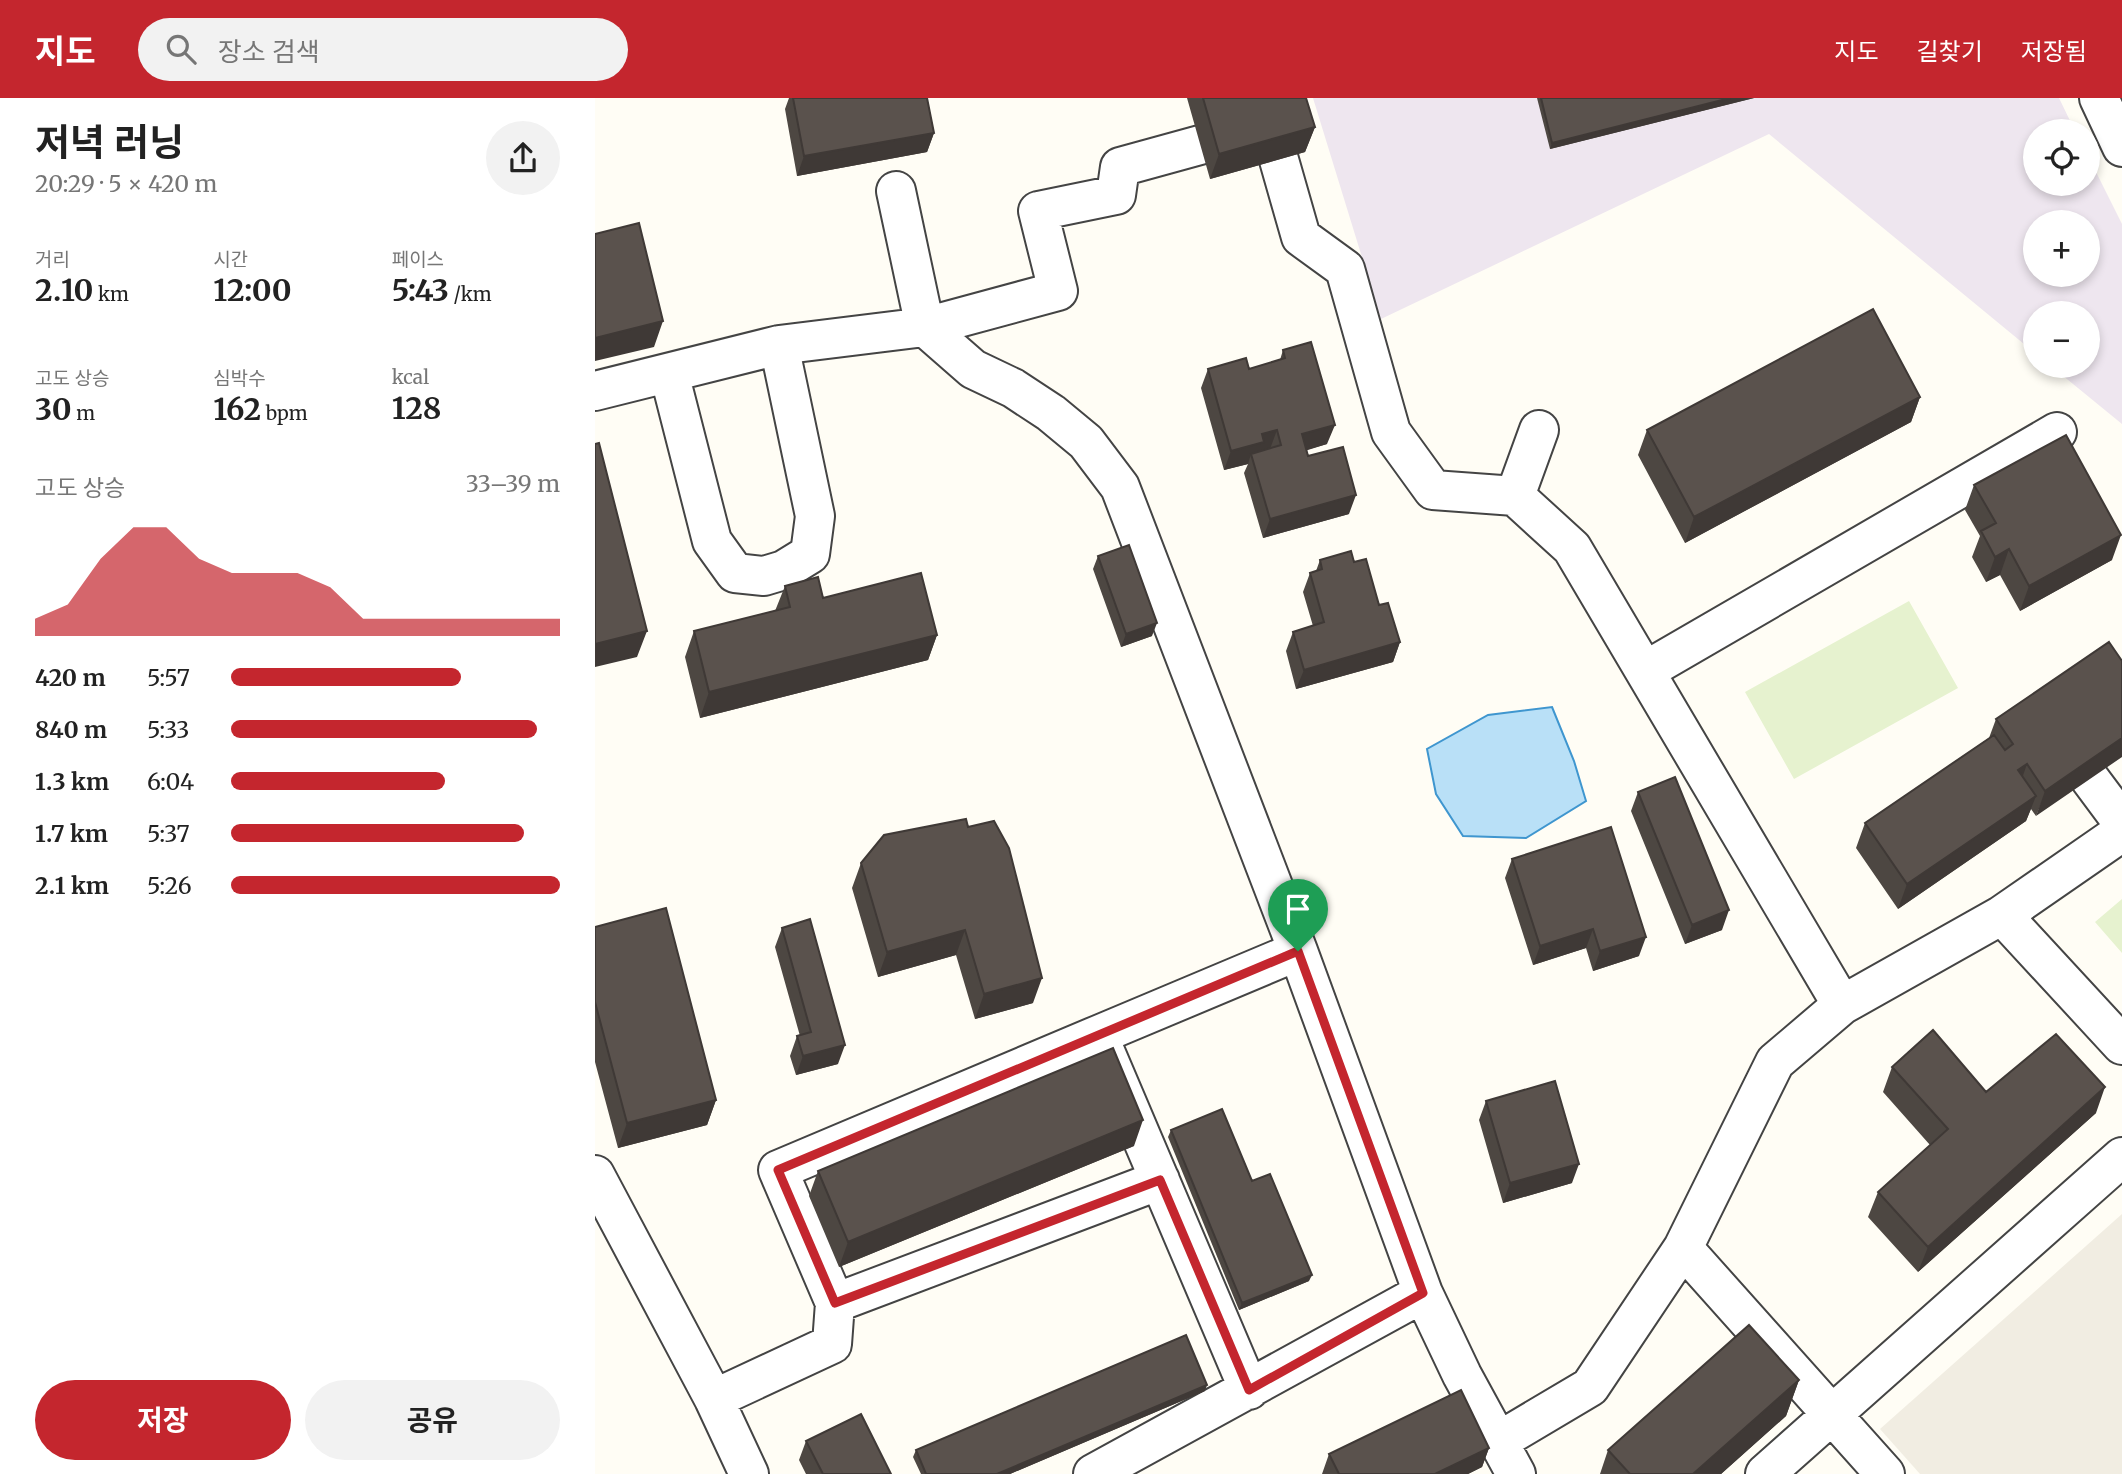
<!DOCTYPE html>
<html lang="ko">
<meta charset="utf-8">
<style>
body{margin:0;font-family:Merriweather,"Noto Sans KR",serif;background:#f2f2f2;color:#222;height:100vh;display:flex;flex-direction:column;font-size:26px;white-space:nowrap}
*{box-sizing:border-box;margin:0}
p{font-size:23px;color:#767676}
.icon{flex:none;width:38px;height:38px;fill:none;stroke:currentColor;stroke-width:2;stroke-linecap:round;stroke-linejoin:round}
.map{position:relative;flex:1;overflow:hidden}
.sheet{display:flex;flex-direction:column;background:#fff;width:595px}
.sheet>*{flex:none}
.controls{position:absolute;left:1428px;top:21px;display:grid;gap:14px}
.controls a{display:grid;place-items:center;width:77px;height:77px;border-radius:50%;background:#fff;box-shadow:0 4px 10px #0003;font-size:35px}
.pin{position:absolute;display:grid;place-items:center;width:60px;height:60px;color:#fff;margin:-72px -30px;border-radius:50% 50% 50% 0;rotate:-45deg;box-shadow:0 0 7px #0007}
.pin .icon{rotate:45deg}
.round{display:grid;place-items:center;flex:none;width:74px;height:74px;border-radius:37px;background:#f2f2f2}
.summary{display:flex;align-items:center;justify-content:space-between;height:119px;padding:0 35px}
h1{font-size:38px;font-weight:700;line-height:52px}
.metrics{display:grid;grid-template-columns:repeat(3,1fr);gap:10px;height:119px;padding:7px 35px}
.metrics div{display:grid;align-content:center}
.metrics b{font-size:30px;font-weight:700}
.metrics small{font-size:19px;font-weight:400}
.metrics p{font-size:19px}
.chart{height:196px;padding:14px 35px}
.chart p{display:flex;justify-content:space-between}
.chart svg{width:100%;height:126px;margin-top:7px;fill:#c4262e;opacity:.7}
.button{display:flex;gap:14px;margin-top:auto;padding:14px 35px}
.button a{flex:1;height:80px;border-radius:42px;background:#c4262e;color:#fff;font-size:28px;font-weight:700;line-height:80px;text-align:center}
.button a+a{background:#f2f2f2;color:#222}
ul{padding:0 35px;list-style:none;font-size:23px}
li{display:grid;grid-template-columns:112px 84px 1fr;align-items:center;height:52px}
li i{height:18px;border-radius:9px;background:#c4262e}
header{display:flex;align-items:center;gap:42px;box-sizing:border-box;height:98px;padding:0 35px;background:#c4262e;color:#fff}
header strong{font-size:33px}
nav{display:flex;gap:38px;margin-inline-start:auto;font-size:24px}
.search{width:490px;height:63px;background:#f2f2f2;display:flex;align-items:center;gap:18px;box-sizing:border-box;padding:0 24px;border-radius:38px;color:#767676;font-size:26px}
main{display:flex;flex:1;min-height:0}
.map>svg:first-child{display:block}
</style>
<header>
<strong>지도</strong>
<div class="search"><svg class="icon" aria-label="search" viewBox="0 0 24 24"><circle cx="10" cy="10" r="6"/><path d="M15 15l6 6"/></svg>장소 검색</div>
<nav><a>지도</a><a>길찾기</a><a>저장됨</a></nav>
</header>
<main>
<section class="sheet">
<div class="summary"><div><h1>저녁 러닝</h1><p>20:29 · 5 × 420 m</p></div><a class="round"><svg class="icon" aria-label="share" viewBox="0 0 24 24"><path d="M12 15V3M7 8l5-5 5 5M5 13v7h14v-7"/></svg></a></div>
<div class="metrics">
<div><p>거리</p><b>2.10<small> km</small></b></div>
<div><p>시간</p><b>12:00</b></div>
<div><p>페이스</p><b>5:43<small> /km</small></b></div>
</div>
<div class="metrics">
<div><p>고도 상승</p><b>30<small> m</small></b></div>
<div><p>심박수</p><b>162<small> bpm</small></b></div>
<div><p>kcal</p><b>128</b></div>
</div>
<div class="chart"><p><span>고도 상승</span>33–39 m</p>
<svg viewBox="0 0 160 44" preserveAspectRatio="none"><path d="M0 44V38L10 33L20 17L30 6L40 6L50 17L60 22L70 22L80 22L90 27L100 38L110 38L120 38L130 38L140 38L150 38L160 38V44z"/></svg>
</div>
<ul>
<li><b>420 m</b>5:57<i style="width:70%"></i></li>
<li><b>840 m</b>5:33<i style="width:93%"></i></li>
<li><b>1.3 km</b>6:04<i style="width:65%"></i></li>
<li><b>1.7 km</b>5:37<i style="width:89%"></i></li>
<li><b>2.1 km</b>5:26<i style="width:100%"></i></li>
</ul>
<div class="button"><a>저장</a><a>공유</a></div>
</section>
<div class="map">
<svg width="1527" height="1376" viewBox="0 0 1527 1376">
<rect width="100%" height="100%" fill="#fffdf5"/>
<path fill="#eee6ef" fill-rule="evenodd" d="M718 0H1464L1480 33H1440V86H1493V58L1527 126V326L1456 268H1493V215H1440V255L1174 36 786 221ZM1440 124H1493V177H1440Z"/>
<path fill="#e6f2cf" d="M1314 503 1363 590 1199 681 1150 594Z
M1527 801V855L1500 824Z"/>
<path fill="#f1ede2" d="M1527 1116V1376H1325L1285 1331Z"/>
<path fill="#b9e0f7" stroke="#3f96cf" stroke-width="2" d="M957 609 979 663 991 703 931 740 868 738 841 696 832 651 893 617Z"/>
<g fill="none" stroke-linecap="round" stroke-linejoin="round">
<defs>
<path id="minor" d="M1504 0 1527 49
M684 62 706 139 750 171 796 334 838 392 920 398 977 450 1247 907
M301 93 330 229 463 193 443 113 521 97 525 69 605 47
M74 275 117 443 140 475 169 478 189 472 215 456 220 418 184 247
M0 293 184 247 330 229 378 271 418 290 456 315 491 344 525 389 703 853 828 1195 867 1277 921 1376
M920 398 944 332
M1050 573 1462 334
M1495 681 1527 724
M1407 817 1527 734
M0 1077 119 1301 154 1376
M1088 1150 1290 1376
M240 1205 183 1072 503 937
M654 1292 503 937 703 853
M119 1301 237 1246 240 1205 565 1082
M904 1343 995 1289 1088 1150 1180 964 1247 907 1407 817 1527 947
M498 1376 828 1195
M1170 1376 1527 1059"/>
</defs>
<use href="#minor" stroke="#444" stroke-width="42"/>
<use href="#minor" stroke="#fff" stroke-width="38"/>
</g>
<path fill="#4d4742" d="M194 0H332L339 35 332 54 202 78 190 11Z
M592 0H711L720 29 710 54 615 81Z
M942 0H1159L955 51Z
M688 252 732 346 711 352 713 358 754 416 668 440 649 375 653 366 629 372 606 290 613 271H654L685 262Z
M1325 299 1316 324 1090 445 1043 357 1052 332Z
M1379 387 1517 462 1425 513 1405 477 1391 484 1377 459 1385 438 1370 412Z
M503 458 557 538 526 549 498 471Z
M725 462 759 464 805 544 798 564 701 591 691 553 698 534 718 528 708 494 715 475 721 473Z
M190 488 342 537 333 562 105 620 90 559 99 533 180 513Z
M1514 544 1441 718 1436 711 1431 723 1303 811 1261 750 1270 725 1394 640 1401 621Z
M1043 694 1127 832 1090 846 1036 713Z
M373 729 438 905 380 921 361 857 283 879 257 790 266 765Z
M917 761 1044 858 998 873 991 850 938 867 910 780Z
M0 829 121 1002 112 1027 23 1050 0 964Z
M187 830 243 966 201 977 195 958 202 938H205L180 849Z
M1297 969 1391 994 1501 1015 1323 1174 1273 1119 1283 1094 1335 1047 1288 994Z
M891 1003 977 1085 908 1105 884 1022Z
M576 1032 657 1083 714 1183 644 1212 573 1039Z
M539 1048 244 1169 214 1098 223 1073Z
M1204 1282 1191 1318 1126 1376H1005L1013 1352Z
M610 1293 415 1376H326L318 1359 321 1352Z
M211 1343 296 1376H211L204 1362Z
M894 1350 887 1369 873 1376H727L734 1356Z"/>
<path fill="#3f3936" d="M1135 0H1159L955 51 957 45Z
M720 29 710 54 615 81 624 56Z
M339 35 332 54 202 78 209 58Z
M68 223 59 249 0 263V240Z
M1325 299 1316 324 1090 445 1099 419Z
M740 327 732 346 700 356 707 336Z
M682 332 675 351 656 356 653 366 629 372 636 353 667 336Z
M761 397 754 416 668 440 675 421Z
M1526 437 1517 462 1425 513 1434 488Z
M1414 451 1405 477 1391 484 1400 459Z
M562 525 557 538 526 549 531 536Z
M52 533 42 559 0 569V546Z
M342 537 333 562 105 620 114 594Z
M805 544 798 564 701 591 709 572Z
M1527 640V659L1441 718 1450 693Z
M1432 666 1423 692V672Z
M1441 698 1431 723 1303 811 1312 786Z
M1134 812 1127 832 1090 846 1097 827Z
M998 831 991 850 938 867 945 848Z
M370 832 361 857 283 879 292 854Z
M1051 839 1044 858 998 873 1005 853Z
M447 880 438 905 380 921 389 896Z
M250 947 243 966 201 977 208 958Z
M1510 989 1501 1015 1323 1174 1333 1149Z
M121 1002 112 1027 23 1050 32 1025Z
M548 1022 539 1048 244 1169 253 1144Z
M984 1066 977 1085 908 1105 915 1085Z
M717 1177 714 1183 644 1212 647 1205Z
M1204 1282 1191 1318 1126 1376H1098Z
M612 1287 610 1293 415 1376H402Z
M894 1350 887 1369 873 1376H840Z"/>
<path fill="#5a524d" stroke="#3f3936" stroke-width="2" d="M198 0H332L339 35 209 58Z
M608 0H711L720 29 624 56Z
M946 0H1135L957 45Z
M44 125 68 223 0 240V136Z
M1278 211 1325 299 1099 419 1052 332Z
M716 244 740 327 707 336 713 358 748 349 761 397 675 421 656 356 686 347 682 332 667 336 669 344 636 353 613 271 651 260 654 271 690 260 688 252Z
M1471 337 1526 437 1434 488 1414 451 1400 459 1386 433 1401 425 1379 387Z
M4 345 52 533 0 546V346Z
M534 447 562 525 531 536 503 458Z
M756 453 759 464 771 461 784 507 793 505 805 544 709 572 698 534 729 524 715 475 727 471 725 462Z
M326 475 342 537 114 594 99 533 195 509 190 488 223 479 228 500Z
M1514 544 1527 563V640L1450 693 1432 666 1423 672 1441 698 1312 786 1270 725 1399 637 1410 652 1418 646 1401 621Z
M1080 679 1134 812 1097 827 1043 694Z
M371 721 373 729 399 723 414 750 447 880 389 896 370 832 292 854 266 765 289 737Z
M1016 729 1051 839 1005 853 998 831 945 848 917 761Z
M71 810 121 1002 32 1025 0 904V829Z
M215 821 250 947 208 958 202 938 216 934 187 830Z
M1338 932 1391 994 1461 936 1510 989 1333 1149 1283 1094 1353 1031 1297 969Z
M518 950 548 1022 253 1144 223 1073Z
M960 983 984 1066 915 1085 891 1003Z
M627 1011 657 1083 675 1076 717 1177 647 1205 576 1032Z
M1154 1227 1204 1282 1098 1376H1035L1013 1352Z
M591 1237 612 1287 402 1376H331L321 1352Z
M866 1292 894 1350 840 1376H744L734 1356Z
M266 1316 296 1376H228L211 1343Z"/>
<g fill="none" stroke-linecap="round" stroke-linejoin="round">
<defs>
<path id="route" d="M703 853 828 1195 654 1292 565 1082 240 1205 183 1072Z"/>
</defs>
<use href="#route" stroke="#fff" stroke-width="14"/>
<use href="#route" stroke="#c4262e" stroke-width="9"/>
</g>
</svg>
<div class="controls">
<a><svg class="icon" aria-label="locate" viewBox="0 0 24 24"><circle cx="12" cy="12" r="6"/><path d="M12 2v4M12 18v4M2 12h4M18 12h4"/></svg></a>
<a>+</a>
<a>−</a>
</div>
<div class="pin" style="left:703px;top:853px;background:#1e9e55"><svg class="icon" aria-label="arrive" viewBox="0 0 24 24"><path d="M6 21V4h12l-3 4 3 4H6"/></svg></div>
</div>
</main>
